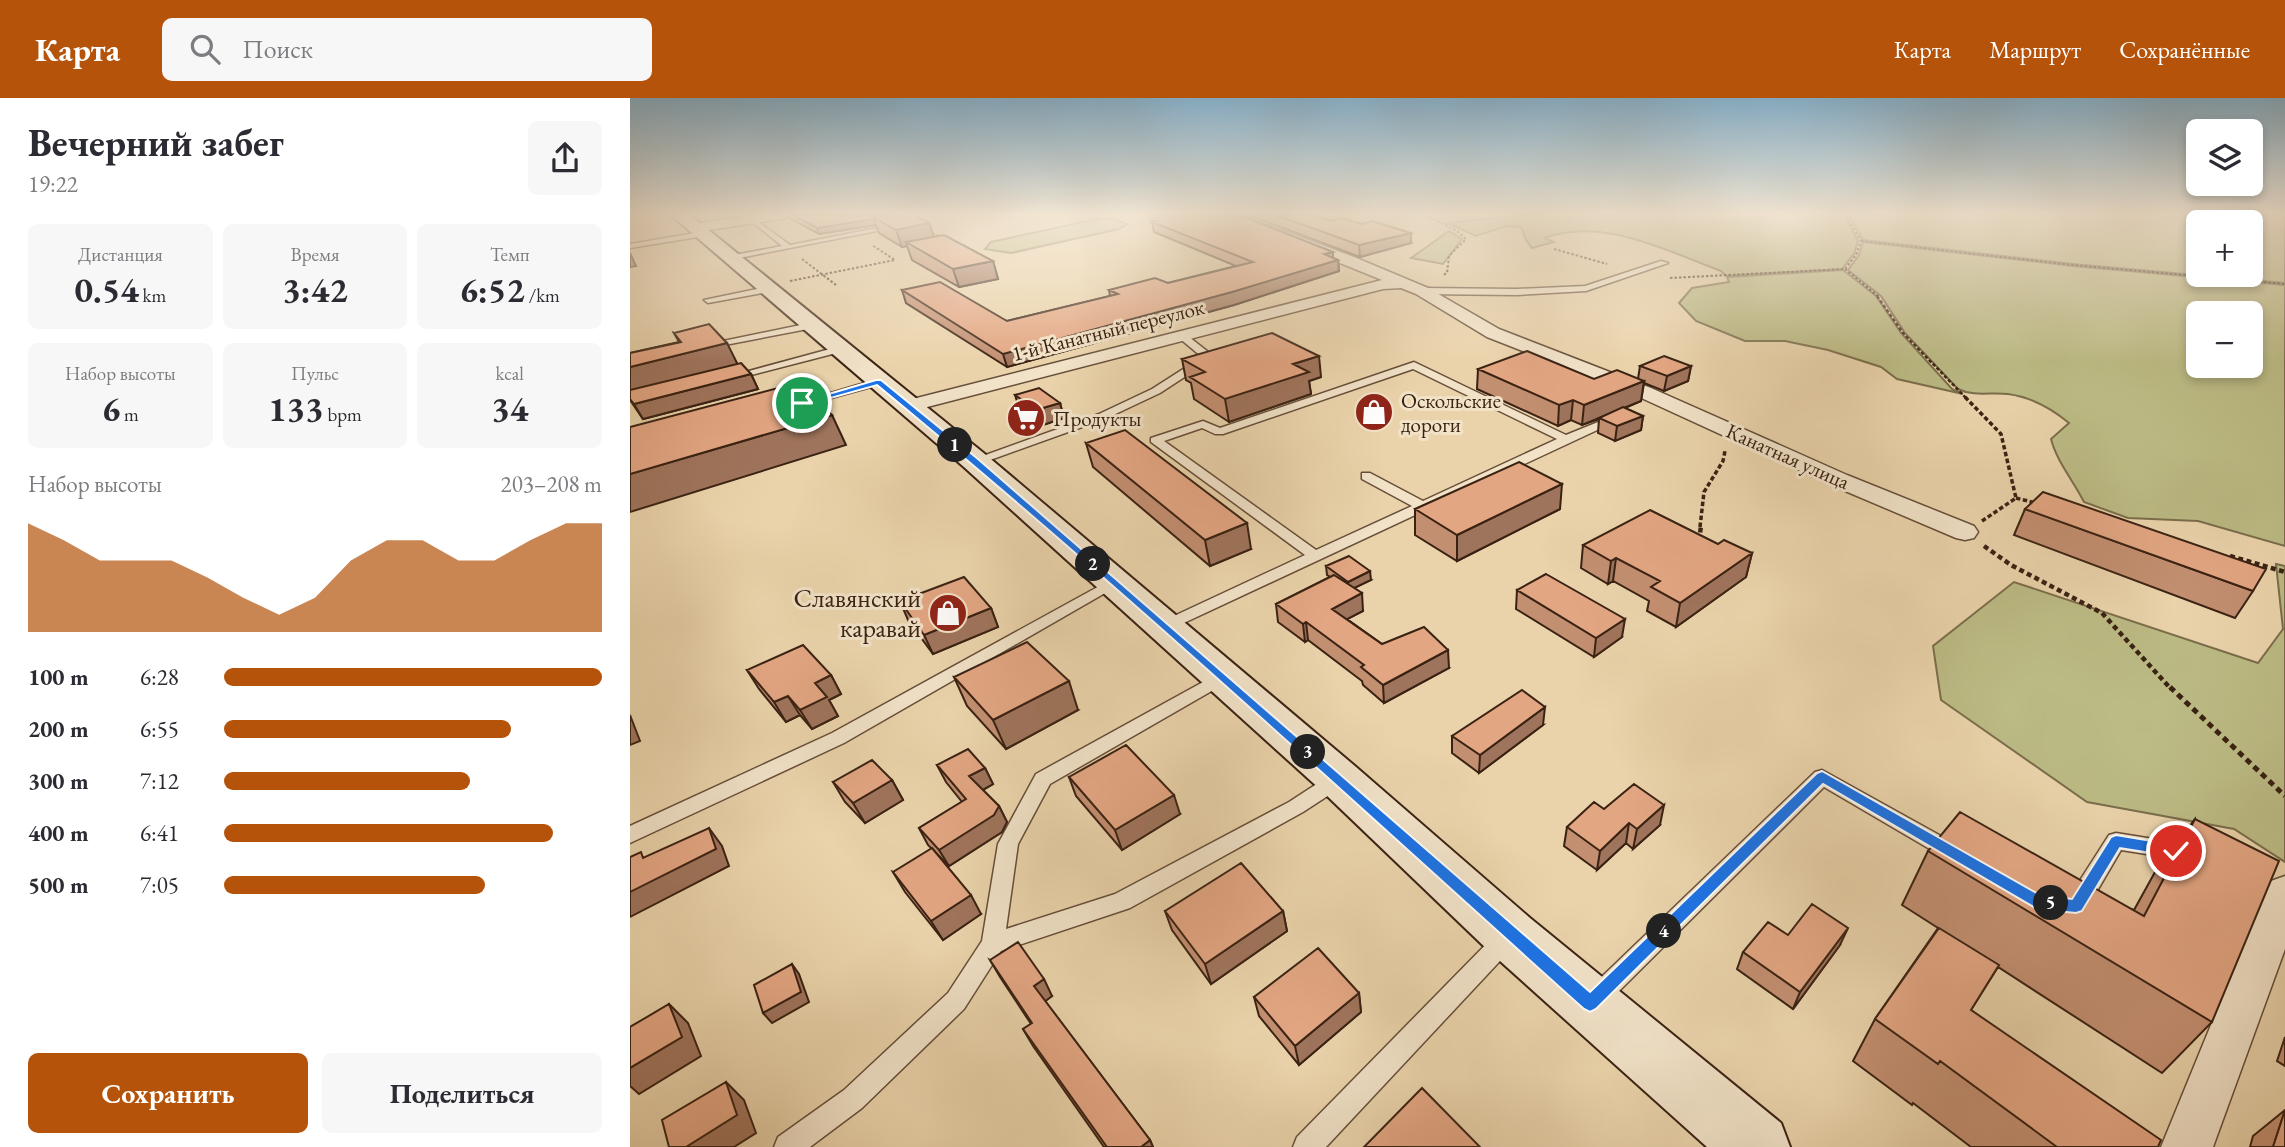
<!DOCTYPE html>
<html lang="ru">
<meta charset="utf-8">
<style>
body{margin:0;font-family:"EB Garamond",serif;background:#f7f7f7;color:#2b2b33;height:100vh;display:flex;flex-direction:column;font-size:26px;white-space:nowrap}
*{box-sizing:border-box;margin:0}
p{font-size:23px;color:#7c7c81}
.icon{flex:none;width:38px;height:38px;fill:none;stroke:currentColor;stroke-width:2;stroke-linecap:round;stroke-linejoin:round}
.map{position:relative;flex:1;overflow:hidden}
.panel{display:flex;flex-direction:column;background:#fff;width:630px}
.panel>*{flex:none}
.tools{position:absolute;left:1556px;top:21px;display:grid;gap:14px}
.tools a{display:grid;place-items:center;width:77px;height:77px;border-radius:10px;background:#fff;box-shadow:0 4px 10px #0003;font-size:35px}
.pin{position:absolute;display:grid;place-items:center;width:60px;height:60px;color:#fff;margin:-30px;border:4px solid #fff;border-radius:50%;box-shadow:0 2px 7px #0007}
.km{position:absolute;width:35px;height:35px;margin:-18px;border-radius:50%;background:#222;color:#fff;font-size:19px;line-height:35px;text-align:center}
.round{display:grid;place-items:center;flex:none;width:74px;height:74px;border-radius:10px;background:#f7f7f7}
.head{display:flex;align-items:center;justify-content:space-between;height:119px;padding:0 28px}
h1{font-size:38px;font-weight:700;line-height:52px}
.figures{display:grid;grid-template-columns:repeat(3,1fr);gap:10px;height:119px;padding:7px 28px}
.figures div{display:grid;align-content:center;border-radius:10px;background:#f7f7f7;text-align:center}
.figures b{font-size:35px;font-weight:700}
.figures small{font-size:19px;font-weight:400}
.figures p{font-size:19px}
.chart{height:196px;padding:14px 28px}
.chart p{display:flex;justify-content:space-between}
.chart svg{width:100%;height:126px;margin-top:7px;fill:#b45309;opacity:.7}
.primary-button{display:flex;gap:14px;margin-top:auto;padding:14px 28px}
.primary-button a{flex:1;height:80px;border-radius:10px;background:#b45309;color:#fff;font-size:28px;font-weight:700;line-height:80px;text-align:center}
.primary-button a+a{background:#f7f7f7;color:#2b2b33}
ul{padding:0 28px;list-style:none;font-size:23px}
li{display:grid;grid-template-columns:112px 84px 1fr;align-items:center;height:52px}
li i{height:18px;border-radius:9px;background:#b45309}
header{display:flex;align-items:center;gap:42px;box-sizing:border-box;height:98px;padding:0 35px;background:#b45309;color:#fff}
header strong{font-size:33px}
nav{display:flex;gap:38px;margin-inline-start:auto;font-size:24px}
.search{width:490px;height:63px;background:#f7f7f7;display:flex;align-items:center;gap:18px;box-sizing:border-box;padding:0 24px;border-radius:10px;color:#7c7c81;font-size:26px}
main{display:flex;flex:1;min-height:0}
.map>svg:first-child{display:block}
</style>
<header>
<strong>Карта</strong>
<div class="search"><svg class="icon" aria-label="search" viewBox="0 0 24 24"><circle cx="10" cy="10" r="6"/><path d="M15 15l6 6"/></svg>Поиск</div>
<nav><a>Карта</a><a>Маршрут</a><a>Сохранённые</a></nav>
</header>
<main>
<section class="panel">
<div class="head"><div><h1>Вечерний забег</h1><p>19:22</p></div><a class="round"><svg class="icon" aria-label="share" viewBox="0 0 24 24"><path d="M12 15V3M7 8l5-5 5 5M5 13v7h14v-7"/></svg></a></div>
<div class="figures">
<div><p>Дистанция</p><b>0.54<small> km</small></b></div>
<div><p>Время</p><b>3:42</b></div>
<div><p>Темп</p><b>6:52<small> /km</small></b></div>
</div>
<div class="figures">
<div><p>Набор высоты</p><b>6<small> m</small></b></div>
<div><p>Пульс</p><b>133<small> bpm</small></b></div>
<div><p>kcal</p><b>34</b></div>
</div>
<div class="chart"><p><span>Набор высоты</span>203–208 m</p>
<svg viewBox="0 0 160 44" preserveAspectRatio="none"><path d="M0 44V6L10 12L20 19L30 19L40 19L50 25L60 32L70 38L80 32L90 19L100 12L110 12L120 19L130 19L140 12L150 6L160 6V44z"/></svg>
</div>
<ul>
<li><b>100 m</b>6:28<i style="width:100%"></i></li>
<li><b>200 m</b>6:55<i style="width:76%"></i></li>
<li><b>300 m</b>7:12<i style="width:65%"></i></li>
<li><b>400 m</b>6:41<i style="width:87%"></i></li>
<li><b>500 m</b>7:05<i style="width:69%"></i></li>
</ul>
<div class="primary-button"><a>Сохранить</a><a>Поделиться</a></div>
</section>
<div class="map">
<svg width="1655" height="1049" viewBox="0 0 1655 1049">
<rect width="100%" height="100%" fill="#ead3ab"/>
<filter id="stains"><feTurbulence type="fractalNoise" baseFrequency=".00286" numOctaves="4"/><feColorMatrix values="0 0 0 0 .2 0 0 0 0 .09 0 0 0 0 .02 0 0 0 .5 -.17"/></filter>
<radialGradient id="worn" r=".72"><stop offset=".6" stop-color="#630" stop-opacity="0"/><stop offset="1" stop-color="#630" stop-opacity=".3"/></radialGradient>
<path fill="#bcbb85" stroke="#7b6e4c" stroke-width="2" fill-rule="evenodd" d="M893 117H1214L1228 143 1224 156 1212 171 1096 178 1091 173C1040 154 970 118 915 140L924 144 902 150 896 142 891 129 876 128 846 138 818 125Z
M1219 117H1655V185L1443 166 1233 142ZM1568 124H1620V177H1568Z
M467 121H482L497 126 489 131 381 155 355 151 361 144Z
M819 133 832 141 813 166 781 160Z
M1233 144 1443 168 1655 187V448L1568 423 1498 420 1454 404C1443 382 1427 364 1421 341L1439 325C1422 311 1401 299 1378 296 1361 294 1344 299 1328 291L1275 235 1251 198 1218 172 1229 157ZM1568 215H1620V268H1568Z
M1213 172 1246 198 1271 235 1322 291 1333 296 1267 281 1251 269 1198 252 1155 243H1115L1066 223 1049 205 1062 190 1099 184 1097 179Z
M1646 466 1655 468V764L1604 731 1457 704 1311 602 1303 548 1384 484 1628 565 1653 531Z"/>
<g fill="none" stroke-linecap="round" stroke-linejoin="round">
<defs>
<path id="lane" d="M123 120 160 147 268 126 272 128 99 162V158L152 148 121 123Z
M71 134 74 138 0 150V146Z
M1031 163 1038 165 956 193 887 197 792 196 788 193 792 190 887 191 955 188Z
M141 188 145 191 144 193 78 205 74 202Z
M185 224 188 225V229L74 251 69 248Z
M548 235H554L582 257V261L530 295 477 320 349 366H341L339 363 469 316 522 291 572 259 548 239Z
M211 248 216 251 214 253 98 283 93 280Z
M784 264 936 337 983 318 993 320 541 531H529L527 528 529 525 675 457 521 344V340L573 323 590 330ZM783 271 927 341 793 403 740 375H732V381L782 408 686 452 534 343 572 330 585 336H593Z
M248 281 253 284 252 286 172 308 167 305Z
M484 480 491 484 489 487 214 645 0 745V728L202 635Z
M593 573 601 579 599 583 420 686 388 746 376 831 485 796 659 704 702 676 709 674 716 676 719 681 716 686 673 714 500 810 371 853 334 911 232 1010 180 1049H144L148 1039 214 992 318 895 352 843 368 746 406 676Z
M1192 672 1329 748 1332 754 1329 760 1322 762 1315 760 1194 689 973 909 965 912 957 909 953 901 957 893 1185 674Z
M1486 735 1561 747 1568 749 1571 755 1568 761 1561 763 1491 752 1456 812 1448 814 1440 812 1437 805 1440 798 1479 737Z
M876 831 884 834 887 841 884 848 696 1049H663L667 1039 868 834Z"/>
<path id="street" d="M123 117H159L153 121 65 134 58 130 65 126Z
M591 117H610L724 159 798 190 869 231 1021 290 1217 377 1344 428 1348 434 1344 440 1335 442 1326 440 1201 387 1007 298 857 239 786 196 771 190 753 191 278 314 271 312 268 308 271 304 752 182Z
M1655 778V851L1583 1049H1531L1635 795 1641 783Z"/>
<path id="secondary" d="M41 117H60L356 357 726 669 900 820 1151 1025 1160 1049H1077L860 854 692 693 334 369Z"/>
</defs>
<use href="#lane" stroke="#664e39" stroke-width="3"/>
<use href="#street" stroke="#664e39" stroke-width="3"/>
<use href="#secondary" stroke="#3a2213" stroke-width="4"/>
<path stroke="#3a2213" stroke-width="2" stroke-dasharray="2.5 2" stroke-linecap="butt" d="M795 117 827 133 836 141 819 158 817 175 813 177
M298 134 315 140
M1231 143 1443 167 1655 186
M924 151 977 166
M172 161 206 187
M1215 171 1249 199
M1040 180 1215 171 1226 157 1231 143 1216 117
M160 183 265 162 242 147"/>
<path stroke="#3a2213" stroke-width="2.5" stroke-dasharray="3.5 2" stroke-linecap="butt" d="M1247 198 1273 235 1337 301"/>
<path stroke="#3a2213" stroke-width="3.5" stroke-dasharray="4.5 2.5" stroke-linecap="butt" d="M1335 299 1371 336 1386 400 1352 423
M1386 400 1406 405
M1070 429 1074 394 1093 363 1095 353"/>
<path stroke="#3a2213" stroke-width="4.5" stroke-dasharray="5 3.5" stroke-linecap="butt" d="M1069 443 1071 428
M1354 448 1381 467 1472 515 1541 591
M1600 458 1655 474"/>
<path stroke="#3a2213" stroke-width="5" stroke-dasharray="6 4.5" stroke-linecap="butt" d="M1540 589 1655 698"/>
<use href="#lane" fill="#f1e2c8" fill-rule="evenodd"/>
<use href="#street" fill="#f1e2c8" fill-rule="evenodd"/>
<use href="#secondary" fill="#f1e2c8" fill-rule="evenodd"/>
</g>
<path fill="#c38f71" stroke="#3a2213" stroke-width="2" d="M158 117H284L299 125 304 139 363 163 368 181 329 189 282 162 277 148 272 149 249 135 246 127 189 136 159 120Z
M515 117H609L703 154V160L708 162 709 173 604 207 377 269 276 205 272 192 377 223 480 198 479 192 538 185 606 168 524 134 522 124 523 121Z
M619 117H683L781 145 730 159Z
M44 235 107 266 121 276 128 291 13 321 0 302V255L49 244Z
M552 261 691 279 679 283 681 296 599 324 564 301 561 285 556 282Z
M1010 268H1061L1058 283 1034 293 1014 285 1011 303 995 310 1013 318 1011 332 985 343 968 335 969 321 952 327 941 322 928 328 847 291 848 271 964 281H1008Z
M385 297 430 305 434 320 410 328 390 313Z
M456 345 621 451 580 468 463 369Z
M785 411H930L827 463 785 437Z
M1395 411 1623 493 1605 520 1384 437Z
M1088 446 1122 455 1116 479 1046 529 1017 513 1019 503 983 483 978 486 951 470 953 447Z
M696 468 741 482 724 490 733 513 717 521 752 546 819 570 754 605 733 587 732 583 678 542 675 544 648 524 646 506 700 479 697 477Z
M887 492 992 539 964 559 886 511Z
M270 503 361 510 368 529 303 556 278 522Z
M117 572 201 577 211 596 199 602 208 618 182 631 170 617 156 624 129 591Z
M324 579 448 612 376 651 337 608Z
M913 627 849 675 822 655V638Z
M307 667 355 670 363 686 353 692 369 708 377 724 372 734 319 768 298 747 289 730 332 704 316 684Z
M439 679 550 716 492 752 446 698Z
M262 682 273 702 235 725 215 704 203 684Z
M974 711 1030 727 1003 751 996 745 967 772 934 748 937 729Z
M1565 721 1582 924 1532 975 1368 869 1341 912 1528 1049H1341L1283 1005 1282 1007 1223 963 1245 921 1308 830 1272 807 1298 753 1504 812 1525 774Z
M263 774 351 816 313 842 275 794Z
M535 813H653L657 833 581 886 542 832Z
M1158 837 1210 847 1163 911 1107 871 1113 854Z
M360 862 422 898 415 903 520 1042 523 1049H474L403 948 393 931 401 926 370 879Z
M729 895 731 914 669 967 629 918 624 899Z
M1655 939V968L1647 963Z
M1655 1012 1643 1049H1620L1623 1038Z"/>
<path fill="#9f745c" stroke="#3a2213" stroke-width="2" d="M244 121 246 127 189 136 187 130Z
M299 125 305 142 276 144 277 148 272 149 266 132Z
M781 135V145L730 159 729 147Z
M703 154V163L708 162 709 173 604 207 377 269 373 256Z
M0 155 6 168 0 169Z
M363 163 368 181 329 189 323 171Z
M97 245 110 271 0 299V269Z
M689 258 691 279 679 283 681 296 599 324 595 301 663 266Z
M1061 268 1058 283 1034 293 1037 278Z
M121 276 128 291 13 321 4 306Z
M1014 283 1011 303 952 327 954 307Z
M943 302 941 322 928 328 929 307Z
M430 305 434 320 410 328 406 312Z
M202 317 216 347 0 414V376Z
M1013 318 1011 332 985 343 987 328Z
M932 386 930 411 827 463V437Z
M617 425 621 451 580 468 575 442Z
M1122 455 1116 479 1046 529 1050 505Z
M986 460 983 483 978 486 981 463Z
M740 473 741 482 718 493V484Z
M732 495 733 513 704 528 702 511Z
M361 510 368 529 303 556 294 537Z
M995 521 992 539 964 559 966 540Z
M676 524 678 542 675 544 673 526Z
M818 552 819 570 754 605 753 587Z
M201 577 211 596 199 602 208 618 182 631 170 612 185 585Z
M439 583 448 612 376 651 363 622Z
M158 598 170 617 156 624 144 604Z
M915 609 913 627 849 675 850 657Z
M0 617 10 643 0 647Z
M355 670 363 686 347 695 339 678Z
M262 682 273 702 235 725 223 705Z
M544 697 550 716 492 752 485 732Z
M1034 707 1030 727 1003 751 1007 731Z
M369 708 377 724 372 734 319 768 309 752Z
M999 725 996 745 967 772 970 753Z
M79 730 92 748 99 768 0 819V794Z
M341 797 351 816 313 842 301 823Z
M653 813 657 833 581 886 575 866Z
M1218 830 1210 847 1163 911 1170 894Z
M162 866 169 876 179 904 142 925 133 915Z
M414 881 422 898 413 905 404 888Z
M729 895 731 914 669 967 665 948Z
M39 906 58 925 71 958 9 996 0 988V970Z
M96 984 114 1002 126 1035 104 1049H56Z
M520 1042 523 1049H511Z"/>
<path fill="#e3a683" stroke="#3a2213" stroke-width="2" d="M163 117H226L229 119 226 117H251L243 119 244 121 187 130Z
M251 117H284L299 125 266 132 243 119Z
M537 117H609L703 154 694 156 708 162 602 194 373 256 272 192 310 184 377 223 488 196 479 192 525 180 538 185 623 164 522 124 527 123 522 121Z
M646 117H683L701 123 711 120 732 126 742 123 781 135 729 147Z
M314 137 363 163 323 171 276 144Z
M79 226 97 245 0 269V255L51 244 44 235Z
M642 235 689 258 663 266 679 274 595 301 560 279 575 274 552 261Z
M897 253 964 281 987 272 1014 283 954 307 943 302 929 307 848 271Z
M1034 258 1061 268 1037 278 1010 268Z
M111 265 121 276 4 306 0 301V292Z
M167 285 202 317 0 376V329Z
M409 290 430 305 406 312 385 297Z
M993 309 1013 318 987 328 969 320Z
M495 332 617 425 575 442 456 345Z
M889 364 932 386 827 437 785 411Z
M1413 394 1636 471 1623 493 1395 411Z
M1020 412 1088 446 1094 442 1122 455 1050 505 1021 489 1030 483 986 460 981 463 953 447Z
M719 458 740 473 718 484 696 468Z
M916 476 995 521 966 540 887 492Z
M704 477 732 495 702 511 752 546 794 529 818 552 753 587 731 569 734 567 676 524 673 526 646 506Z
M334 479 361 510 294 537 270 503Z
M397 544 439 583 363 622 324 579Z
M173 547 201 577 185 585 197 599 170 612 158 598 144 604 117 572Z
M892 592 915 609 850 657 822 638Z
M496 647 544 697 485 732 439 679Z
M338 651 355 670 339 678 369 708 364 717 309 752 289 730 336 701 307 667Z
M242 662 262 682 223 705 203 684Z
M1004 686 1034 707 1007 731 999 725 970 753 937 729 964 704 974 711Z
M1330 714 1514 818 1565 721 1649 763 1582 924 1298 753Z
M79 730 86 751 0 794V759L11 754 13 760Z
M302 750 341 797 301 823 263 774Z
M611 765 653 813 575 866 535 813Z
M1182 806 1218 830 1170 894 1113 854 1138 824 1158 837Z
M1309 830 1369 867 1341 912 1531 1042 1528 1049H1427L1310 963 1308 966 1245 921Z
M388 844 414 881 404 888 520 1042 511 1049H477L393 931 402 925 360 862Z
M688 850 729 895 665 948 624 899Z
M162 866 171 894 133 915 124 887Z
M39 906 52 939 0 970V929Z
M96 984 107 1017 56 1049H39L32 1022Z
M792 990 850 1049H734Z
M1655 1012V1049H1643Z"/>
<linearGradient id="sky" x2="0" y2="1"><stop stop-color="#88b5d2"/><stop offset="0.44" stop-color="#f6ebd9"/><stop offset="1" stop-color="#f6ebd9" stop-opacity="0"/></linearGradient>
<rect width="1655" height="264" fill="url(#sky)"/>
<path fill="#1a73e8" stroke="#fff" stroke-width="2" d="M246 282H251L348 361 960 894 1187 675 1192 673 1410 797 1442 801 1481 739 1486 737 1546 747 1553 753 1546 759 1490 750 1452 813 1446 815 1407 811 1193 686 966 911 960 914 954 911C720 701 490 487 247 287L172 308 168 305Z"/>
<defs>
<symbol id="shop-disc" viewBox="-11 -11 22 22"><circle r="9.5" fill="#8f2418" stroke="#f1e2c8"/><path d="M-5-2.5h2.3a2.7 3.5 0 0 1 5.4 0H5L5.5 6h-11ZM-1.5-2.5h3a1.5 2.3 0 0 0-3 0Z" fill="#fff"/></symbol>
<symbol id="supermarket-disc" viewBox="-11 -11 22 22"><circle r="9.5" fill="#8f2418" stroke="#f1e2c8"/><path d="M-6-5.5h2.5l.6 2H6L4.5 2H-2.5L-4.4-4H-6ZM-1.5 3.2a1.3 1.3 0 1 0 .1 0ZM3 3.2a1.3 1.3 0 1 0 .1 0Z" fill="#fff"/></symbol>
</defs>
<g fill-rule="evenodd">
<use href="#shop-disc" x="722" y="292" width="44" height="44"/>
<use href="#supermarket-disc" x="374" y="298" width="44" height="44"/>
<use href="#shop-disc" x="296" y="493" width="44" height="44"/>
</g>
<g text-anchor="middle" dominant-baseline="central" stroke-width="6" stroke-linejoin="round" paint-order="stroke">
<g font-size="21" fill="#3a2213" stroke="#f1e2c8">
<text transform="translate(478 232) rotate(-14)">1-й Канатный переулок</text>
<text transform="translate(1158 358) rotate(24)">Канатная улица</text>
</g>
<g font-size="21" fill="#3a2213" stroke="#f1e2c8" text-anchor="start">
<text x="771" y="302">Оскольские<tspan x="771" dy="24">дороги</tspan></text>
<text x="423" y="320">Продукты</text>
</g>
<g font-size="26" fill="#3a2213" stroke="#f1e2c8" text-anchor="end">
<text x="291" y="500">Славянский<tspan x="291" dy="30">каравай</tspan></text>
</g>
</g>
<rect width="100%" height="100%" filter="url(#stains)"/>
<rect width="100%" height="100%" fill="url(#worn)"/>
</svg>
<div class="tools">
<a><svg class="icon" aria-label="layers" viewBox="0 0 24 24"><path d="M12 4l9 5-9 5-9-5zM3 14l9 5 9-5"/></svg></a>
<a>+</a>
<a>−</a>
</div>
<div class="pin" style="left:172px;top:305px;background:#1e9e55"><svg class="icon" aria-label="arrive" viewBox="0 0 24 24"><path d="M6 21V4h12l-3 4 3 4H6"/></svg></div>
<div class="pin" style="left:1546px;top:753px;background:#d93025"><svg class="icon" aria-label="check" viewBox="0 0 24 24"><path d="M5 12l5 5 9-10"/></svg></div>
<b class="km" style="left:325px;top:347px">1</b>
<b class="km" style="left:463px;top:466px">2</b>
<b class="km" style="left:678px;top:654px">3</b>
<b class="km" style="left:1034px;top:833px">4</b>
<b class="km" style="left:1421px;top:805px">5</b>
</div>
</main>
